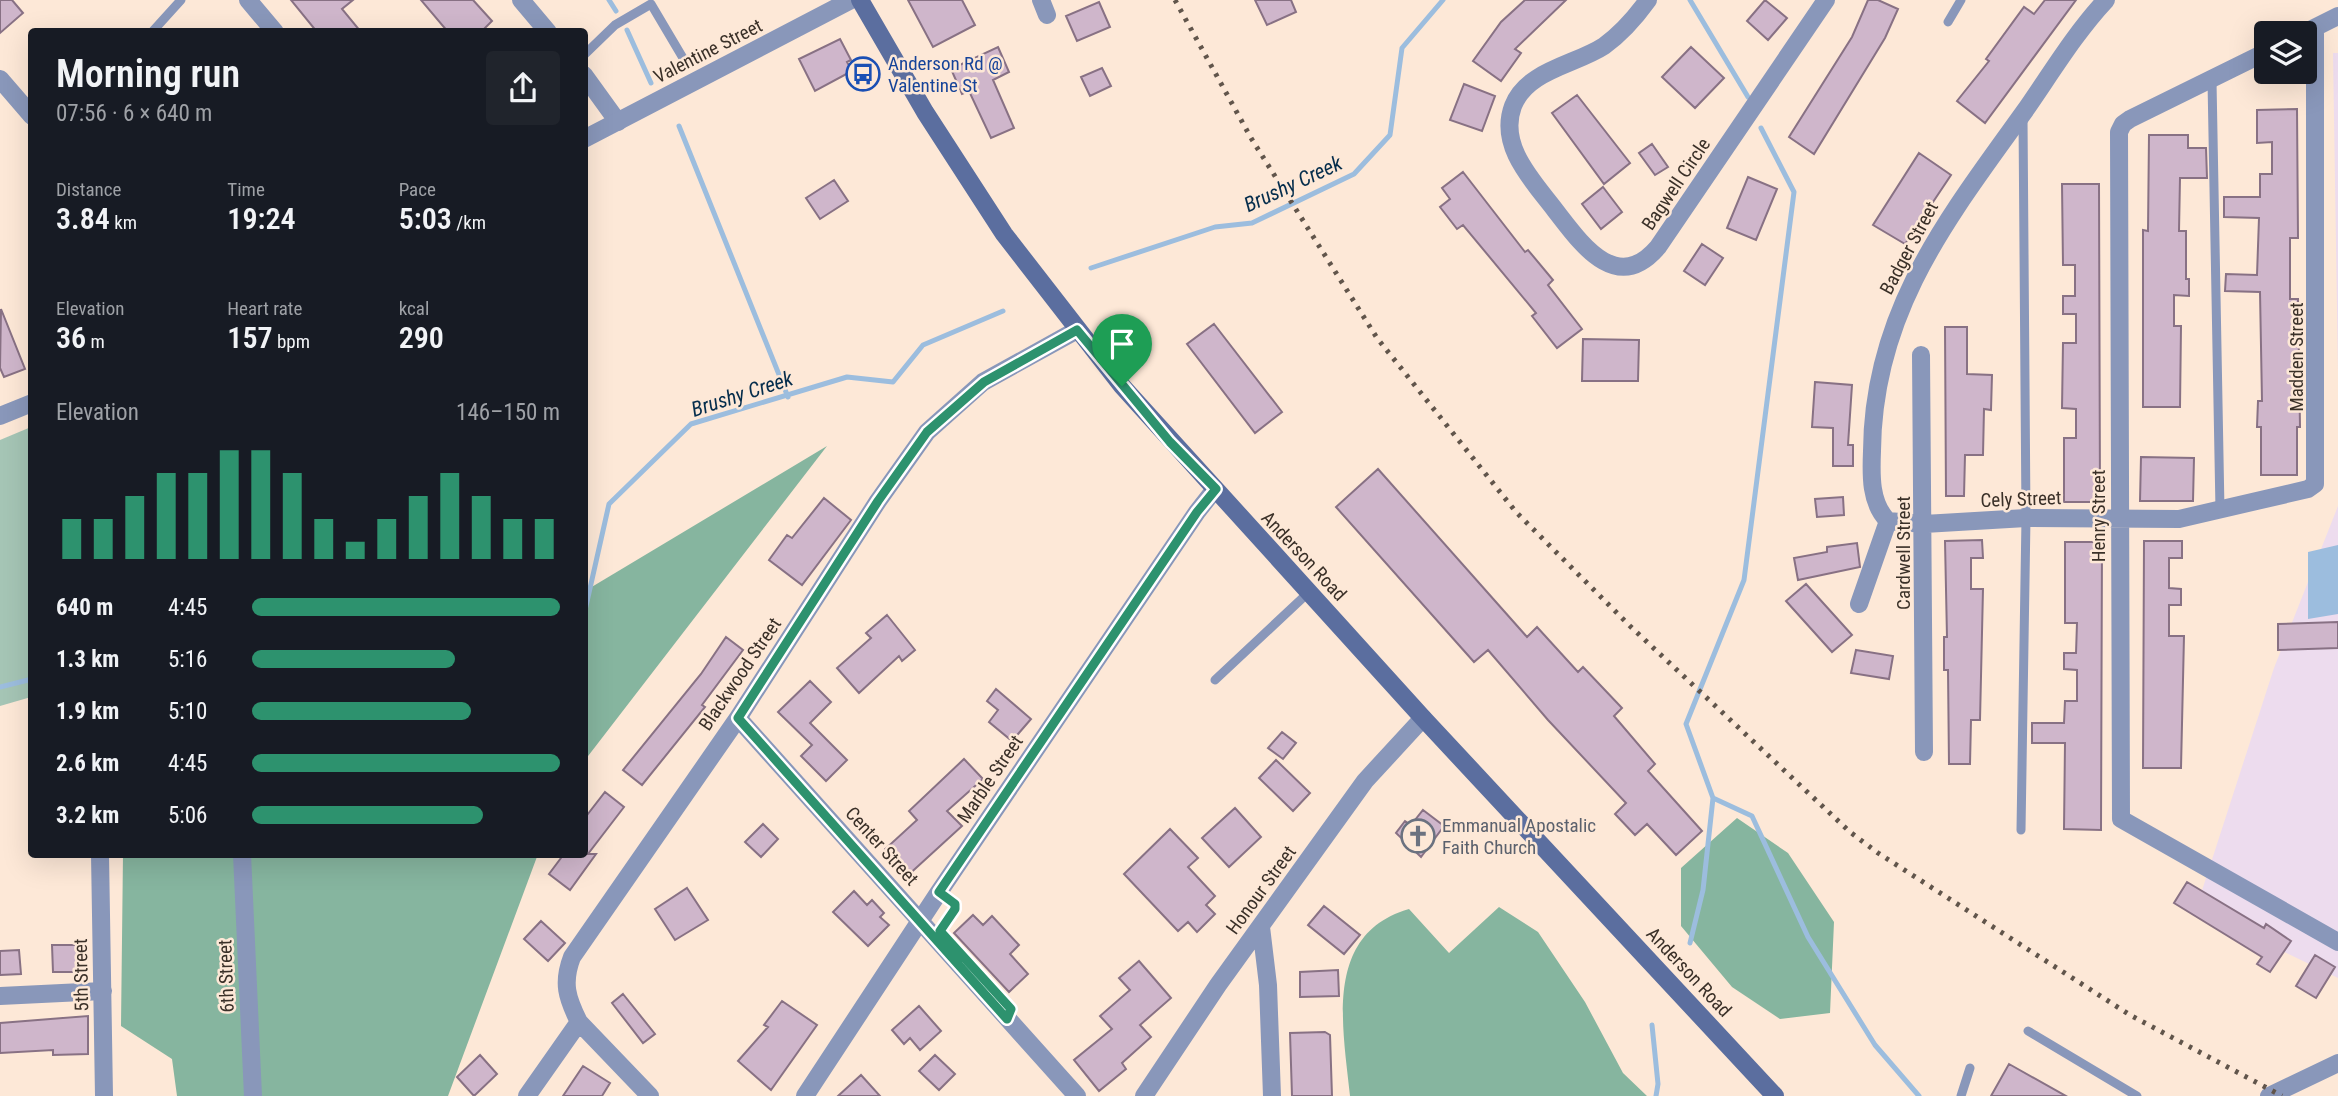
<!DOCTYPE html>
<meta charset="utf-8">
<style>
body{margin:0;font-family:"Roboto Condensed",sans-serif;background:#20242c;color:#f1f3f6;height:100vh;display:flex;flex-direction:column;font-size:26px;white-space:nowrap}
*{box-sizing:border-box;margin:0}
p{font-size:23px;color:#9ea1a6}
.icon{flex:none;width:38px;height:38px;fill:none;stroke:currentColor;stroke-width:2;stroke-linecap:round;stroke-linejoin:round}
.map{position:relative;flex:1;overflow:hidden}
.side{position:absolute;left:28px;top:28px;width:560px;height:830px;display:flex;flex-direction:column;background:#171b24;border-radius:7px;box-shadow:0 7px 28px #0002}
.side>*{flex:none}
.buttons{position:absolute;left:2254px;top:21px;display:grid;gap:14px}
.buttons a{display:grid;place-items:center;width:63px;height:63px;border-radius:7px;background:#171b24;box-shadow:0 7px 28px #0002;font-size:35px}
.pin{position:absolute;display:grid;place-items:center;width:60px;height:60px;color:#fff;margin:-72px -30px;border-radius:50% 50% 50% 0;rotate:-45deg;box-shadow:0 0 7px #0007}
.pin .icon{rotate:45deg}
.round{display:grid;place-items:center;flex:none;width:74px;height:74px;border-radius:7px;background:#20242c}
.overview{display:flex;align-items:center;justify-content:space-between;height:119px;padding:0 28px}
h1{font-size:38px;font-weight:600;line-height:52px}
.stats{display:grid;grid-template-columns:repeat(3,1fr);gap:10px;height:119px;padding:7px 28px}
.stats div{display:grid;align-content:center}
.stats b{font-size:30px;font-weight:600}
.stats small{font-size:19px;font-weight:400}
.stats p{font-size:19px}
.chart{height:196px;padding:14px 28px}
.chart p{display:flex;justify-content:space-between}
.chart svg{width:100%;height:126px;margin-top:7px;stroke:#2d926e;stroke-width:6}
ul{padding:0 28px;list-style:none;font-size:23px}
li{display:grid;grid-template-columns:112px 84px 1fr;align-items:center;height:52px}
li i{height:18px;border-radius:9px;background:#2d926e}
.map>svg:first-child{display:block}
</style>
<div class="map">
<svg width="2338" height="1096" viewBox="0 0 2338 1096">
<rect width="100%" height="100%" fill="#fde8d7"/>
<path fill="#eddcee" d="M2333 53H2338V372Z
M2338 506V978L2196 909 2274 668Z"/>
<path fill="#a5c5b5" d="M31 427V697L0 706V440Z"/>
<path fill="#86b59f" d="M827 446 585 760V591Z
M1737 818 1788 853 1834 922 1830 1013 1780 1019 1732 987 1681 926V868Z
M123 854H538L448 1096H177L172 1059 121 1026Z
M1499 907 1538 932 1585 1002 1623 1073 1647 1096H1350C1343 1027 1323 934 1409 909L1449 953Z"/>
<path fill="#9cbdde" d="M2338 545V614L2308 619V552Z"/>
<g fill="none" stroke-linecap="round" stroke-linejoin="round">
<path stroke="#9cbdde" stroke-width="5" d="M609 0 616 11
M1690 0 1748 97
M627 30 651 83
M679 126 788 397
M1091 268 1215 227 1252 223 1354 174 1390 135 1402 48 1443 0
M584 615 609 504 691 424 847 377 893 382 923 345 1003 311
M0 687 32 679
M1713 798 1752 816 1808 937 1875 1045 1919 1096
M1690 943 1703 890 1713 798 1686 724 1744 580 1794 192 1761 128
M1652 1025 1658 1084 1656 1096"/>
</g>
<path fill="#cfb6cb" stroke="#887184" stroke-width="2" d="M0 0H12L23 13 0 33Z
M291 0H353L342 9 361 32H317Z
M421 0H473L492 21 481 32H448Z
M908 0H962L975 25 933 47Z
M1255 0H1291L1296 12 1267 25Z
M1525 0H1566L1515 49 1521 53 1501 81 1473 61 1501 22Z
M1765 0 1787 18 1768 40 1747 21Z
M1868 0H1878L1898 9 1885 38 1814 154 1789 137 1852 37Z
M2045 0H2076L1985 123 1957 101 1989 61 1986 59 2024 7 2034 14Z
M1099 2 1110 27 1077 41 1066 16Z
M840 39 851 60 847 62 852 71 815 91 799 59Z
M998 47 1009 72 993 80 1014 128 991 138 969 91 962 94 951 69Z
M1691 47 1724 78 1695 108 1662 77Z
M1102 68 1111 86 1090 96 1081 77Z
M1464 84 1495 96 1482 131 1450 120Z
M1577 95 1630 163 1604 184 1552 113Z
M2297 109 2298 238H2290V299H2298L2300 427H2297V475H2261V427H2257L2258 401H2262L2260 292 2225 291 2226 274 2257 275 2259 218 2224 217V197H2260V174H2272V142L2257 143V110Z
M2149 135H2188V148H2206L2207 178H2180L2179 231H2186V279H2189V296L2174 295V326H2181L2180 407H2143V230L2148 231Z
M1652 144 1668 167 1655 175 1639 153Z
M1919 153 1951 175 1905 244 1873 225Z
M1463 172 1525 252 1528 250 1553 280 1548 285 1582 329 1557 348 1532 316 1536 313 1463 225 1457 229 1440 207 1450 199 1442 188Z
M1748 177 1777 189 1756 240 1727 228Z
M834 180 848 201 820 219 806 198Z
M2062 184H2099L2100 502H2064V438H2076V409L2062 408 2063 343H2076V314H2063V296H2075V265H2063Z
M1603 187 1622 212 1601 229 1582 204Z
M1702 244 1723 258 1705 285 1684 271Z
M1 309 25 369 4 377 0 368Z
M1214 324 1282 412 1255 433 1187 344Z
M1945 327H1967V374L1992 375 1991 410 1984 409 1983 455H1965L1964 496H1946Z
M1583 339 1639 340 1638 381H1582Z
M1815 382 1852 385 1848 445H1853V466H1833V428L1812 427Z
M2141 457 2194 458 2193 501H2140Z
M1378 469 1527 637 1537 627 1578 672 1583 667 1622 708 1614 716 1655 764 1648 771 1702 831 1676 855 1647 824 1635 835 1615 814 1626 803 1548 720 1488 650 1474 662 1336 507Z
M1843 497 1844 515 1817 517 1815 499Z
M824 498 851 520 802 585 769 560 787 535 792 538Z
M1982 540 1983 558H1971V589H1983L1980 720H1971L1970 764H1949L1948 670H1944V637H1947L1945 541Z
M2144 541H2182V558H2169V588L2181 589V605H2169V636H2184L2181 768H2143Z
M2065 542H2102L2101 830 2064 829 2065 743H2032V723H2064L2065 701H2077V670L2064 669V653H2076L2077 623H2065Z
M1857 543 1860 567 1798 580 1794 558 1827 552V547Z
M1806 584 1852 635 1832 652 1786 601Z
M887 615 915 650 902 661 899 656 859 693 837 668 871 638 866 633Z
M2338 622V648L2278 650V624Z
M726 637 743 650 702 705 705 707 642 785 623 770 701 674Z
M1856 650 1893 656 1889 679 1851 673Z
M810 681 831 702 810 723 847 760 826 781 801 756 812 745 778 712Z
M996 689 1031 719 1012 741 989 722 998 710 987 701Z
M1282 732 1296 743 1283 759 1268 748Z
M964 759 983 779 947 811 962 826 905 878 882 852 917 820 909 811Z
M1276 760 1310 793 1293 811 1259 778Z
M605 792 624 807 588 854H596L570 890 549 874 564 854H584V819Z
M1235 808 1261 837 1229 867 1202 838Z
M1423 810 1444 826 1421 857 1396 833 1405 821 1411 825Z
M763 824 778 839 761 857 745 842Z
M1170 829 1198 858 1188 867 1215 896 1206 905 1215 914 1197 932 1188 922 1178 931 1124 874Z
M2187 882 2264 928 2266 924 2291 941 2270 972 2257 964 2262 957 2174 903Z
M687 888 708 920 675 940 655 909Z
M854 891 867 905 872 900 884 913 880 917 889 925 868 946 833 912Z
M1324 906 1360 935 1344 954 1308 925Z
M973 915 983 925 992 916 1019 945 1010 954 1028 974 1009 992 954 933Z
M541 921 565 943 548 961 524 939Z
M52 945H84V972H53Z
M19 950 21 974 0 975V951Z
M2315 955 2335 967 2316 998 2296 986Z
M1139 961 1171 998 1140 1025 1151 1037 1122 1063 1126 1069 1099 1091 1074 1060 1112 1029 1100 1016 1130 990 1119 978Z
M1338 970 1339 996 1300 997V972Z
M623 994 655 1034 643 1043 612 1003Z
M782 1001 817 1025 771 1090 738 1061 768 1027 764 1025Z
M919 1006 941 1031 920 1050 910 1038 904 1044 892 1030Z
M88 1016V1054L53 1055V1050L0 1053V1023Z
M1325 1032 1330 1035 1332 1096H1292L1290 1033Z
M480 1055 497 1074 474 1096 457 1077Z
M935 1055 955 1074 939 1090 919 1071Z
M2009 1064 2066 1096H1991Z
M583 1066 610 1083 602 1096H563Z
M861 1075 880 1096H838Z"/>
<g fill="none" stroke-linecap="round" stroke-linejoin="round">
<path stroke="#8997ba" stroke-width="9" d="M1948 22 1961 0
M152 32 181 0
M584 55 615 25 651 4 683 58
M2212 81 2220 510
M1215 680 1309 592
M2021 830 2026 518 2023 117
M939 892 955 904V909L940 931 1011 1009 1008 1017
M2028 1031 2137 1096
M1961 1096 1970 1068"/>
<path stroke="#8997ba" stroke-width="18" d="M248 0 275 32
M521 0 548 32
M1041 0 1047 15
M1648 0C1635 18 1622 33 1604 46 1575 65 1527 70 1513 106 1498 146 1533 181 1555 210 1580 242 1616 296 1658 247L1826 0
M2106 0C2075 33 2050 75 2024 112 1947 219 1873 312 1872 451 1871 475 1870 503 1888 521L1924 524 2026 518 2179 519 2308 489 2315 484V29
M2304 33 2338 16
M2266 52 2130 119 2123 124 2119 132 2121 819 2338 942
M584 75 618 122
M0 79 32 116
M1921 355 1924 752
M1859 604 1888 521
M738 718 1077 1096
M100 854 104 1096
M242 854 253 1096
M1261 927 1268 985 1272 1096
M0 996 103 991
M579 1022 650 1096
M527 1096 579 1022C567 998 562 983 572 957L738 718 878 501 927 432 983 382 1077 330
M805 1096 939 892 1197 512 1215 489
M1144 1096 1218 985 1365 781 1423 718"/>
<path stroke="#8997ba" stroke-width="18" d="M584 139 851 0
M0 416 32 403
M2269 1096 2338 1063"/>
<path stroke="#5b6e9f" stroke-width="18" d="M860 0 925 112 1004 234 1122 386 1423 718 1775 1096"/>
<path stroke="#61554b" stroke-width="5" stroke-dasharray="3.5 7" stroke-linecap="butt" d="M1175 0 1251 138 1377 338 1516 512 1630 626 1850 832 1878 853 2130 1015 2282 1096"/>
</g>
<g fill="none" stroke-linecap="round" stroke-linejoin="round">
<defs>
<path id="route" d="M1077 330 1170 442 1216 489 1197 512 939 892 955 904V909L940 931 1011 1009 1007 1019 738 718 878 501 927 432 984 382Z"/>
</defs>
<use href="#route" stroke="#fff" stroke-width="14"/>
<use href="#route" stroke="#2d926e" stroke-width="9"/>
</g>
<defs>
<symbol id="bus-ring" viewBox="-11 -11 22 22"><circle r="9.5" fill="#fde8d7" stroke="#1a4fb4" stroke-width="1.5"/><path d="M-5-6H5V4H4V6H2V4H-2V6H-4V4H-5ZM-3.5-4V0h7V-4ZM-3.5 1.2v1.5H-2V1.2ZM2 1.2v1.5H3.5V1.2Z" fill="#1a4fb4"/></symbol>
<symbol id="church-ring" viewBox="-11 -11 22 22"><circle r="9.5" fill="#fde8d7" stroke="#6b7280" stroke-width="1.5"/><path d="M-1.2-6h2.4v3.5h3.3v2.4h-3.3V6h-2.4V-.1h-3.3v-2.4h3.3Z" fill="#6b7280"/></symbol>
</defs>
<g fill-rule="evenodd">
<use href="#bus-ring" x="844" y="55" width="38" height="38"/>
<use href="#church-ring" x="1399" y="817" width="38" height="38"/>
</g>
<g text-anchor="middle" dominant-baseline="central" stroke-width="5" stroke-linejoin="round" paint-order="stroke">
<g font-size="19" fill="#3a3028" stroke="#fde8d7">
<text transform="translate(708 51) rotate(-27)">Valentine Street</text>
<text transform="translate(1676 184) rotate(-56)">Bagwell Circle</text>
<text transform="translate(1909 248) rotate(-62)">Badger Street</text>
<text transform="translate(2296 357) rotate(-90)">Madden Street</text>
<text transform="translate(2021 499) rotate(-2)">Cely Street</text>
<text transform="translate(2098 516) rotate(-90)">Henry Street</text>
<text transform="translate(1903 553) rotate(-90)">Cardwell Street</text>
<text transform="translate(1304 556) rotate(47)">Anderson Road</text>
<text transform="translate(740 674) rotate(-56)">Blackwood Street</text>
<text transform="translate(990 779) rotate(-56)">Marble Street</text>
<text transform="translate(882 846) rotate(48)">Center Street</text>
<text transform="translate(1261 890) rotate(-54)">Honour Street</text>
<text transform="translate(1689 972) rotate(47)">Anderson Road</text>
<text transform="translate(81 975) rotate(-91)">5th Street</text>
<text transform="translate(226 976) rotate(-92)">6th Street</text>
</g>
<g font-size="19" fill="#164399" stroke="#fde8d7" text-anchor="start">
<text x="888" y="63">Anderson Rd @<tspan x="888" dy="22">Valentine St</tspan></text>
</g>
<g font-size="19" fill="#5b616d" stroke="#fde8d7" text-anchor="start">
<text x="1442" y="825">Emmanual Apostalic<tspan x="1442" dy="22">Faith Church</tspan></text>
</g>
<g font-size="21" font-style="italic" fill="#052d4c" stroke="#fde8d7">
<text transform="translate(1293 184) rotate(-25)">Brushy Creek</text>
<text transform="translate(742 394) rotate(-18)">Brushy Creek</text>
</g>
</g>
</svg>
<div class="buttons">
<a><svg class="icon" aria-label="layers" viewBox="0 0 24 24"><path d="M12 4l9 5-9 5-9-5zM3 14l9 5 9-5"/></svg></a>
</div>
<div class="pin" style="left:1122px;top:386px;background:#1e9e55"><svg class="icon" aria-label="arrive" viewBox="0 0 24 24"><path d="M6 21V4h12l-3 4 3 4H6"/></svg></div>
<section class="side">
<div class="overview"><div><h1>Morning run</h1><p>07:56 · 6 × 640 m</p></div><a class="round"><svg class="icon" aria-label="share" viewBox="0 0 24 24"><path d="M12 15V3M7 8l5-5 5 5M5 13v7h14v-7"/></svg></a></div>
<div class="stats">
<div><p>Distance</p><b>3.84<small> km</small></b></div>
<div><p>Time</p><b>19:24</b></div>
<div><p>Pace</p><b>5:03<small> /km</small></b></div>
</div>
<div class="stats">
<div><p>Elevation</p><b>36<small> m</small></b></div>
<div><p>Heart rate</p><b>157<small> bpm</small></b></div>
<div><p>kcal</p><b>290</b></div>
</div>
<div class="chart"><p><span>Elevation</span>146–150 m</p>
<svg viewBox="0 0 160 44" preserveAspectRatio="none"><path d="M5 44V30M15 44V30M25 44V22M35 44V14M45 44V14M55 44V6M65 44V6M75 44V14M85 44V30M95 44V38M105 44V30M115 44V22M125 44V14M135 44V22M145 44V30M155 44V30"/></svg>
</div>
<ul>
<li><b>640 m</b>4:45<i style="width:100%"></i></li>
<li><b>1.3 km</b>5:16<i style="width:66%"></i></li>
<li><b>1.9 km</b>5:10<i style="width:71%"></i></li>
<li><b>2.6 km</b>4:45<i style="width:100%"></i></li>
<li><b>3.2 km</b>5:06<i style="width:75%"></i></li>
</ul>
</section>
</div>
